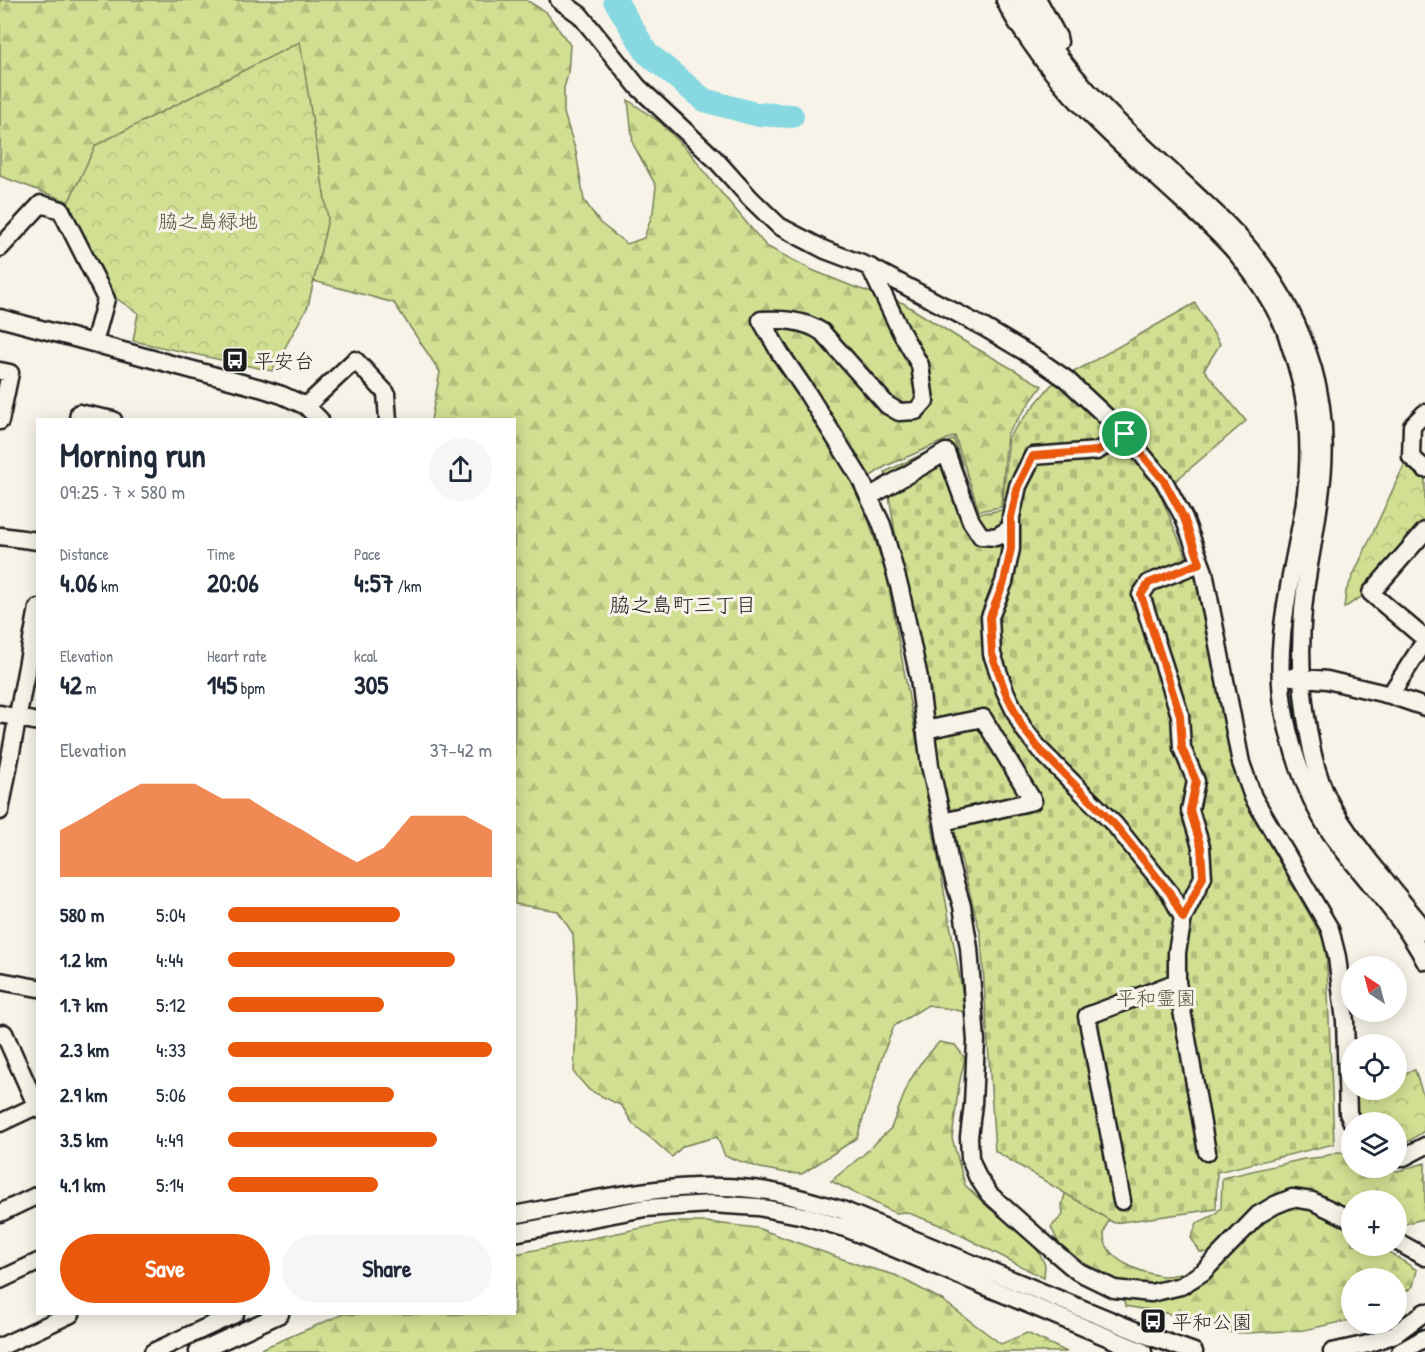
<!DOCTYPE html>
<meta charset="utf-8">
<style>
body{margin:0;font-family:"Patrick Hand","Klee One",sans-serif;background:#f6f6f7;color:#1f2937;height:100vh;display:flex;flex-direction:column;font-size:22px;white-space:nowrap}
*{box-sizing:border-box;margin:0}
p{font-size:20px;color:#747a83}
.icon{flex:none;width:33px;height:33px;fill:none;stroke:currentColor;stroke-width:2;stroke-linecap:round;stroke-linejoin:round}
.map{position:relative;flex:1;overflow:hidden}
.sheet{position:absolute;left:36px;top:418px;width:480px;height:897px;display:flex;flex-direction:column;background:#fff;border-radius:0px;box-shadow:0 3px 15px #0003}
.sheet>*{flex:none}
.needle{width:39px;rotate:324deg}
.controls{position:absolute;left:1341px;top:956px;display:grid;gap:12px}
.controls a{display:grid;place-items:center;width:66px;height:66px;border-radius:50%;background:#fff;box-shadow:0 3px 15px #0003;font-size:30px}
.pin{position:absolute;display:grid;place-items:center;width:51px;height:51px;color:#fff;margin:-26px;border:3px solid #fff;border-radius:50%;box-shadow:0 2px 6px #0007}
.round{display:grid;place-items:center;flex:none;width:63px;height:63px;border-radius:32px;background:#f6f6f7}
.headline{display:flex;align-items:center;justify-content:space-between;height:102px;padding:0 24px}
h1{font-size:33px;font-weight:700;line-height:45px}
.metrics{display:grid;grid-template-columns:repeat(3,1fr);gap:9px;height:102px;padding:6px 24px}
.metrics div{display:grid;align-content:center}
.metrics b{font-size:26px;font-weight:700}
.metrics small{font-size:16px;font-weight:400}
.metrics p{font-size:16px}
.chart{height:168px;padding:12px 24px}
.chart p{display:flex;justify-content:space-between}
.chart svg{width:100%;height:108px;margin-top:6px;fill:#ea580c;opacity:.7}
.primary-button{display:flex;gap:12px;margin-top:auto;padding:12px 24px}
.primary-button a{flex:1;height:69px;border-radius:36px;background:#ea580c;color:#fff;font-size:24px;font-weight:700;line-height:69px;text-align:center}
.primary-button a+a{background:#f6f6f7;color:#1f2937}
ul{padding:0 24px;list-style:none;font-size:20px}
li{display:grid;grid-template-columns:96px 72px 1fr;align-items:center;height:45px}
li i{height:15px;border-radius:8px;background:#ea580c}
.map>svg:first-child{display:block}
</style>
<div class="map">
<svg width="1425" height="1352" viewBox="0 0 1425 1352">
<defs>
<pattern id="forest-firs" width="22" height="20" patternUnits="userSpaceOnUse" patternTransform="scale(1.5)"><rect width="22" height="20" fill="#d0df92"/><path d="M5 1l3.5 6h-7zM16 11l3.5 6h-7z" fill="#b2bf7d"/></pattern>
<pattern id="cemetery-stones" width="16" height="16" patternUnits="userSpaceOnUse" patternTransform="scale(1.5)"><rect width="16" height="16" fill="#d0df92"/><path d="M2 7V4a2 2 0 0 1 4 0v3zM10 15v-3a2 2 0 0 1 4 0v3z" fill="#b2bf7d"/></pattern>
<pattern id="park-crowns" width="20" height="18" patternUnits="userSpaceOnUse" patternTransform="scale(1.5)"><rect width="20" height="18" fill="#d0df92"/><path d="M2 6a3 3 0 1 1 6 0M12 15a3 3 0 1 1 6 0" fill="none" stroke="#b2bf7d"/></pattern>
</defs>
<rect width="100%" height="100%" fill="#f7f3e8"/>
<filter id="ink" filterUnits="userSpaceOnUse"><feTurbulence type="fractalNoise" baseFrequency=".0167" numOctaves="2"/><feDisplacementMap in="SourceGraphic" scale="12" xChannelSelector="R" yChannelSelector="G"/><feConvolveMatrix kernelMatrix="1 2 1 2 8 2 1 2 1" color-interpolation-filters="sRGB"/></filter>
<g filter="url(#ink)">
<path fill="url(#forest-firs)" stroke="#767e57" stroke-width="1.5" d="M0 0H526L546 12 570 45 568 74 564 88V113L576 152 584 200 600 223 627 244 644 238 653 212 656 186 633 144 628 100 661 123 692 155 709 178 766 246 812 270 854 287 903 303 962 340 1042 386 1007 434 1001 507 979 511 955 436 886 466 857 485 887 577 966 1012 928 1005 894 1026 883 1054 857 1138 802 1174 787 1173 760 1168 725 1156 717 1137 683 1146 672 1157 653 1140 633 1124 622 1106 589 1090 574 1073 577 1002 573 934 558 911 515 904 514 420H431L440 372 394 303 314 281 265 356 86 208 0 176Z
M939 1042 955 1045 965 1058 959 1085 952 1138 965 1185 990 1209 1021 1233 1038 1251 1045 1265 1044 1278 945 1227 906 1212 895 1213 831 1181 864 1154 891 1128 909 1082 920 1064Z
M1338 1152 1351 1154 1352 1167H1379L1398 1171 1425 1163V1217L1423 1219 1397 1226 1396 1200H1352L1351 1213 1297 1193 1211 1253 1200 1252 1191 1238 1197 1223 1214 1215 1221 1208 1222 1178 1304 1159 1322 1157Z
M1068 1183 1113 1210C1110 1218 1104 1228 1104 1236 1106 1261 1142 1273 1162 1276 1172 1277 1181 1272 1190 1274L1152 1291 1115 1286 1063 1252 1051 1227 1063 1215 1062 1205Z
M1287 1206 1311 1209 1351 1230 1352 1245H1378L1417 1270 1413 1286 1397 1299 1396 1278H1352L1351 1320 1304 1330 1247 1333 1217 1332 1198 1319 1125 1306 1123 1295 1168 1296 1265 1217Z
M671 1222H706L757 1228 859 1265 895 1275 942 1300 1001 1344 1027 1333 1067 1352H254L343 1314H514L515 1254Z"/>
<path fill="url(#cemetery-stones)" stroke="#767e57" stroke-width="1.5" d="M1195 303 1220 344 1204 370 1246 421 1160 494 1195 578 1229 749 1245 802 1326 944 1334 1144 1217 1172 1216 1209 1114 1223 995 1151 981 936 930 740 885 472 954 439 977 514 1002 510 1009 436 1051 385Z"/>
<path fill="url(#park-crowns)" stroke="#767e57" stroke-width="1.5" d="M300 42 328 219 308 306 272 371 133 341 138 313 114 297 67 205 96 145Z
M1406 461 1425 477V524L1361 597 1344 608 1346 591Z
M1415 1070 1425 1101 1424 1131 1400 1147H1397L1396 1122H1357L1352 1089H1396L1397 1075Z"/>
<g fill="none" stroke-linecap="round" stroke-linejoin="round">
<path stroke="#87d8e1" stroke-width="24" d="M615 0 647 53 704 100 755 114 792 116"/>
<defs>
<path id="minor" d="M559 0 580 15 638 87 715 159 750 198 779 226 825 250 870 267 985 328 1037 359 1066 379 1125 434 1164 481 1184 518 1204 572 1241 763 1253 797 1330 929 1337 957 1345 1021 1348 1113 1352 1122
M1005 0C1011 15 1021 29 1031 43 1071 103 1129 151 1182 200 1201 217 1221 235 1238 255 1255 276 1271 300 1283 325 1287 333 1289 343 1292 351 1309 400 1312 449 1305 501 1303 517 1299 534 1296 550 1285 605 1274 661 1285 716 1293 756 1311 808 1336 840 1365 880 1402 916 1425 961
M1022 0C1030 16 1041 30 1051 45 1090 101 1143 145 1192 191 1214 212 1237 232 1255 256 1282 290 1301 328 1313 369 1333 438 1321 496 1309 565 1299 621 1298 678 1309 735 1313 759 1318 779 1329 801 1340 823 1356 843 1371 863 1387 882 1402 902 1418 921L1425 932
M1038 0 1058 37 1059 42
M0 248 41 204 61 210 106 299 94 343
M870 267 901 332 920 365 925 401 916 411 899 412 887 405 822 332C804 320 782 319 761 320L780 353 806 391 860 478 882 525 900 589 919 678 930 766 943 822 950 866 962 906 969 948 976 1041 973 1104 969 1137 970 1158 977 1176 989 1194 1051 1249 1077 1271 1114 1289 1151 1293 1181 1286 1203 1272 1258 1215 1275 1205 1292 1198 1312 1201 1352 1220
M0 318 260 388 282 395 306 406 320 420
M0 371 10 373 0 421
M306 406 355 360 386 393 388 420
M1425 413 1412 426 1411 457 1425 469
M78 420 79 413 113 420
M1125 434 1097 451 1033 456 1018 486 1011 517V549L1004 582 990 617 992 654 1005 691 1023 728 1040 750 1115 825 1170 893 1183 918 1177 952V982L1207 1152
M869 497 946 452 971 521 981 536 996 537 1011 528
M1425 531 1371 593 1425 639
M0 536 38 541
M1292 677 1327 680 1390 695 1425 707
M1390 695 1425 641
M0 714 38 722
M925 730 983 718 1033 801 943 822
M0 811 38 608
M1183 918 1203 877 1201 847 1190 810 1196 781 1182 748 1180 715 1141 595 1149 583 1200 563
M0 981 38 988
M0 1035 4 1033 38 1109
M0 1123 36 1106
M1396 1157H1404L1425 1146
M1122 1201 1087 1016 1177 982
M0 1213 38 1195
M514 1215C593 1200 672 1180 752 1189 783 1192 813 1202 842 1210L1146 1335 1194 1352
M514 1233 645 1208 711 1204 758 1207 804 1216 848 1229 1143 1352
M1396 1241 1425 1257
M0 1280 38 1262
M0 1347 71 1314
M153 1352 235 1314
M198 1352 280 1314
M1332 1352 1368 1344 1395 1334 1425 1312
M1400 1352 1425 1338"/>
</defs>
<use href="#minor" stroke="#1c1c1c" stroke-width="21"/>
<use href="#minor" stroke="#f7f3e8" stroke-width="16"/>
</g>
</g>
<g fill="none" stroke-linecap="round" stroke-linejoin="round" filter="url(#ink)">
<defs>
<path id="route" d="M1125 434 1164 481 1184 518 1200 563 1149 583 1141 595 1180 715 1182 748 1196 781 1190 810 1201 847 1203 877 1183 918 1170 893 1115 825 1040 750 1023 728 1005 691 992 654 990 617 1004 582 1011 549V517L1018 486 1033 456 1097 451Z"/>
</defs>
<use href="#route" stroke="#fff" stroke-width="12"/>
<use href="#route" stroke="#ea580c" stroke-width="8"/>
</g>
<defs>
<symbol id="bus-square" viewBox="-11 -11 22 22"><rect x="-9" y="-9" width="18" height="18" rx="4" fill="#1c1c1c" stroke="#f7f3e8"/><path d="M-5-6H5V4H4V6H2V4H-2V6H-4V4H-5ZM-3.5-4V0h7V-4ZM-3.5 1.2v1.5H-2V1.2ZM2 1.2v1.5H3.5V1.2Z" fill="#fff"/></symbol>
</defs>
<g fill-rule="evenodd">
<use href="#bus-square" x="220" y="345" width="30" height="30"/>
<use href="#bus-square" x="1138" y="1306" width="30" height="30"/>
</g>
<g text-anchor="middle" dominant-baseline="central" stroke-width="6" stroke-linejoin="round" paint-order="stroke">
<g font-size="20" fill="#52563f" stroke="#f7f3e8">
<text x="208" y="220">脇之島緑地</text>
<text x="1156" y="997">平和霊園</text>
</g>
<g font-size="20" fill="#1c1c1c" stroke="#f7f3e8" text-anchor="start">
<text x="254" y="360">平安台</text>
<text x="1172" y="1321">平和公園</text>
</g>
<g font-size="21" fill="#1c1c1c" stroke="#f7f3e8">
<text x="683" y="604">脇之島町三丁目</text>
</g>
</g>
</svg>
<div class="controls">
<a><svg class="needle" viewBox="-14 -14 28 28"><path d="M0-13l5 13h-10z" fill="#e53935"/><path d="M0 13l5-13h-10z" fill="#747a83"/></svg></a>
<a><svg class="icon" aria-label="locate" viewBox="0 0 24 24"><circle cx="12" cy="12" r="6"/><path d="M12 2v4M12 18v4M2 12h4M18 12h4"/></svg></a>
<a><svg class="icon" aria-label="layers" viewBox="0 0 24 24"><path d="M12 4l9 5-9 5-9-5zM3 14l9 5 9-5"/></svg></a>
<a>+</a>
<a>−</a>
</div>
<div class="pin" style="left:1125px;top:434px;background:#1e9e55"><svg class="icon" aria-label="arrive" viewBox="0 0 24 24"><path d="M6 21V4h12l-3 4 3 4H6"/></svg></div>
<section class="sheet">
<div class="headline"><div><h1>Morning run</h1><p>09:25 · 7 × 580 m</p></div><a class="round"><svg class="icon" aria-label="share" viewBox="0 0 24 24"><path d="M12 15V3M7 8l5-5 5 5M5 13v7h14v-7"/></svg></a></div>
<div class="metrics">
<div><p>Distance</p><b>4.06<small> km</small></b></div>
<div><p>Time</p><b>20:06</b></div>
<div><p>Pace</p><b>4:57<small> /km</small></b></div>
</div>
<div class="metrics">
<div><p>Elevation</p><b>42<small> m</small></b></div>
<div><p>Heart rate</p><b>145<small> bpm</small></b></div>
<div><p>kcal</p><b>305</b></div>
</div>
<div class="chart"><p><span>Elevation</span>37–42 m</p>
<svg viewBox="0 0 160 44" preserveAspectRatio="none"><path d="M0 44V25L10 19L20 12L30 6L40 6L50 6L60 12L70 12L80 19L90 25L100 32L110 38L120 32L130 19L140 19L150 19L160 25V44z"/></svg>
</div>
<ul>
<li><b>580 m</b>5:04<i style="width:65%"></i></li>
<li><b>1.2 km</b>4:44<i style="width:86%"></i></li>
<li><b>1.7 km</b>5:12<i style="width:59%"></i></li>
<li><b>2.3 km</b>4:33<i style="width:100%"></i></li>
<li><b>2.9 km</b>5:06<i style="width:63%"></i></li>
<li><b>3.5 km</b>4:49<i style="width:79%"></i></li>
<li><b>4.1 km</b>5:14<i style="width:57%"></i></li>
</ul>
<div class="primary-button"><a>Save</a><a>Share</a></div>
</section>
</div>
